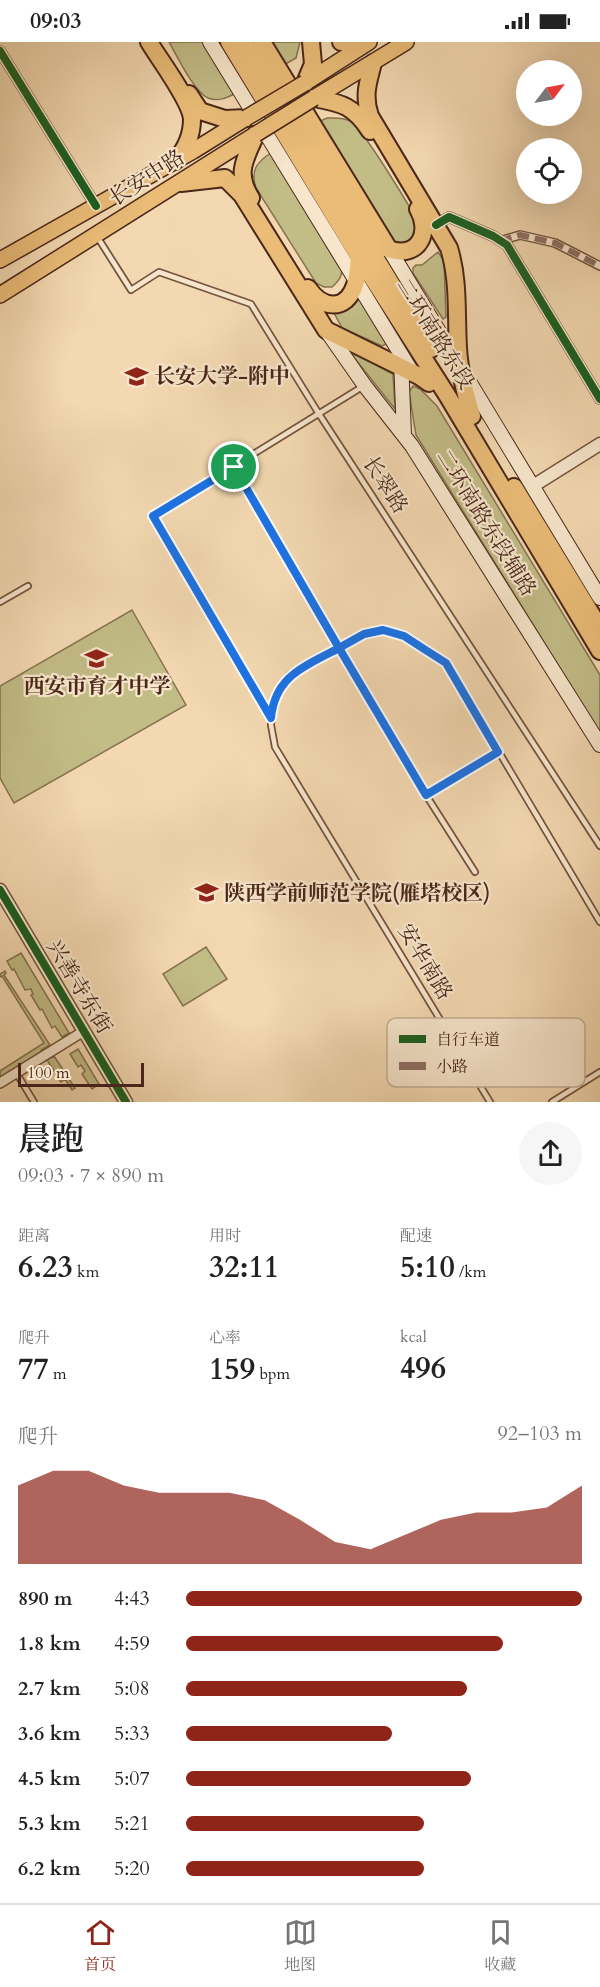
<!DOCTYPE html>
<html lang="zh">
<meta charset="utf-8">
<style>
body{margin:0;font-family:Cardo,"Noto Serif SC",serif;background:#f6f6f6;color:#222;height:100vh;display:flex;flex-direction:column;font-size:22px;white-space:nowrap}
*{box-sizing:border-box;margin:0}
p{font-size:20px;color:#767676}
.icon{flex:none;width:33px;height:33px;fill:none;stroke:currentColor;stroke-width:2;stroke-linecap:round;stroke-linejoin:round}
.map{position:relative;height:1060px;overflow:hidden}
.side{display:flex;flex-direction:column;background:#fff;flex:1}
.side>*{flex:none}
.needle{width:39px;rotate:58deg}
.fabs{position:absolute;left:516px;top:18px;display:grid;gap:12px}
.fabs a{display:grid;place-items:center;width:66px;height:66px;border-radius:50%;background:#fff;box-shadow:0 6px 24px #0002;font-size:30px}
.scale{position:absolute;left:18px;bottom:15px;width:126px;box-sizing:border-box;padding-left:6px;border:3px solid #4a2718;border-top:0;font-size:16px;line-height:21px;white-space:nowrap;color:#4a2718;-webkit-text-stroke:4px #f7e6cc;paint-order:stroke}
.pin{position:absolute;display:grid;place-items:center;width:51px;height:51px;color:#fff;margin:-26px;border:3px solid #fff;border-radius:50%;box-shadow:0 2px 6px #0007}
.round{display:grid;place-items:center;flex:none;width:63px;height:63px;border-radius:32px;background:#f6f6f6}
.head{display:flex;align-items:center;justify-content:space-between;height:102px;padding:0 18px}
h1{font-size:33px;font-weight:600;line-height:45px}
.metrics{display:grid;grid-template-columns:repeat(3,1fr);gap:9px;height:102px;padding:6px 18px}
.metrics div{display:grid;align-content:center}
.metrics b{font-size:30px;font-weight:600}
.metrics small{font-size:16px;font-weight:400}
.metrics p{font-size:16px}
.chart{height:168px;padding:12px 18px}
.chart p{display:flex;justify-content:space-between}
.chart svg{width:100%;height:108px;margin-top:6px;fill:#8f2418;opacity:.7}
ul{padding:0 18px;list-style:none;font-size:20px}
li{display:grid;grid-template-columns:96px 72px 1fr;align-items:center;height:45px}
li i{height:15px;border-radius:8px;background:#8f2418}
.status{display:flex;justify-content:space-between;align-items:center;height:42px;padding:0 30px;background:#fff;direction:ltr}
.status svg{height:16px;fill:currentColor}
.dock{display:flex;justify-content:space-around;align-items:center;height:84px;border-top:2px solid #e0e0e0;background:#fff;font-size:16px;color:#767676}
.dock a{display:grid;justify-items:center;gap:3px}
.dock .active{color:#8f2418}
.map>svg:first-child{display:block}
</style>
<div class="status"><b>09:03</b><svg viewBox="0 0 49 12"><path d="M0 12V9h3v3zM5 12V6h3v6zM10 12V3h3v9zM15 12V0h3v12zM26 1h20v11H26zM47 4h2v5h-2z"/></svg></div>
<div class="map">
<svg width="600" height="1060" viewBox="0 0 600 1060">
<rect width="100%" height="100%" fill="#f3d8b1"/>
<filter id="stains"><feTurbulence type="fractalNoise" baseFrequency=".00333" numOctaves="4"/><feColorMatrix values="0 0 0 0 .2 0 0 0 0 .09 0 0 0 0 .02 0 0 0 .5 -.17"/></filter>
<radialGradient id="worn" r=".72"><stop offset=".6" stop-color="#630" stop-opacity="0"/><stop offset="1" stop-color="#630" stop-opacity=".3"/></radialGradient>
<path fill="#c2bc87" stroke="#867250" stroke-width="1.5" d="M169 0H205L236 51C227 56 218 60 208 56 194 50 177 14 169 0Z
M270 0H300L296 16 284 23Z
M327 76C334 76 343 75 350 79 364 87 407 161 418 179L413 199 394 203 318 80Z
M272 110 342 222C343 233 340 238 332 245H324L316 241 256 146C250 128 257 120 272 110Z
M438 210 444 219 446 275 443 277 413 231V226L416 223H422Z
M359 256 388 301 382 304 342 286 334 271 352 265Z
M348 308 393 332 395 367Z
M413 344 420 347 437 364 600 633V691L416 393 409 350Z
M132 568 186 663 14 761 0 736V644Z
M206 905 227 937 183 964 163 932Z
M21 911 69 991 62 995 55 984 52 986 42 967 40 968 31 953 33 952 31 947 25 948 14 927 12 928 7 919Z
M5 929 6 931 4 933 50 1003 41 1008 43 1011 0 1038V1029L44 1001 2 934 0 935V932Z
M78 1007 99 1042 92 1047 82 1032 85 1029 81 1023 78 1025 70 1012Z
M54 1014 75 1046 72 1048 65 1037 61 1040 47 1018Z"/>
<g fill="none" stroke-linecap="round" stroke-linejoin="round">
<defs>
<path id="service" d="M98 196 131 248 159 230 251 262 319 372 600 804
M234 425 426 753 475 830
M0 560 28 544
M271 676 153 474 362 345
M426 753 498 710
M17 1032 34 1060
M490 1060 275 705 271 683 272 666 278 652 289 633 364 592 383 588 404 594 446 621 600 880
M552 1060 600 1030"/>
<path id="pedestrian" d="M500 199 520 193 555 201 600 224"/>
<path id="minor" d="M0 9 96 164
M436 183 449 175 493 194 507 203 600 357
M0 1041 84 989"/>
<path id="tertiary" d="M533 444 600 402
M0 848 126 1060"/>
<path id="secondary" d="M210 0 413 332
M389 207 600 556
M326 288 365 344 412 404 600 703
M401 317 404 393"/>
<path id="primary" d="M305 41 369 0
M314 56 406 0
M0 218 193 109 246 76
M0 253 256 92"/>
<path id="trunk" d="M149 0C159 17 191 59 192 77 192 94 186 107 175 119
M229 0 359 215 447 353 600 609
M244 0 431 307
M262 0 387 204
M341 0H353
M373 21C368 41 363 53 370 74L449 206C459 238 456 272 458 305 459 329 465 351 472 374
M305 41 313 22 311 0
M189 52 200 69 225 77 246 76
M314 56C342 61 354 64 370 89
M181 141 225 136 242 153 326 288 419 334 429 341
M251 156C235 131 245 117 256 92
M363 191C371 197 381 205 391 208 420 216 431 189 418 167
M308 246C322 267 346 270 355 243 358 234 358 224 359 215
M514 445 600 586"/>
</defs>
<use href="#service" stroke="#74533e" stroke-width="8"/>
<use href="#pedestrian" stroke="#74533e" stroke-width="10"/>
<use href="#minor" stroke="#74533e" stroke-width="12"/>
<use href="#tertiary" stroke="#74533e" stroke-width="15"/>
<use href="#secondary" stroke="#4a2718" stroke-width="16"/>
<use href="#primary" stroke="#4a2718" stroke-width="18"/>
<use href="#trunk" stroke="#4a2718" stroke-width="20"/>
<use href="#service" stroke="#f7e6cc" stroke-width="4.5"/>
<use href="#pedestrian" stroke="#f7e6cc" stroke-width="7"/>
<use href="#minor" stroke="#f7e6cc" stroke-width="9"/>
<use href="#tertiary" stroke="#f7e6cc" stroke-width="12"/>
<use href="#secondary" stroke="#f7e6cc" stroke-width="14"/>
<use href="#primary" stroke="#eabc78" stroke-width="15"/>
<use href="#trunk" stroke="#eabc78" stroke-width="16"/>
<defs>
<path id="primary-bridge" d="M246 76 305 41
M256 92 314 56"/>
</defs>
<use href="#primary-bridge" stroke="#4a2718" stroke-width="18" stroke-linecap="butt"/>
<use href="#primary-bridge" stroke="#eabc78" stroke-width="15"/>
<path stroke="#8d6e63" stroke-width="6" stroke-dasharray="12 6" stroke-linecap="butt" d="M500 199 520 193 555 201 600 224"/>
<defs>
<path id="cycleway" d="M0 9 96 164
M436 183 449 175 493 194 507 203 600 357
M0 848 126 1060"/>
</defs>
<use href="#cycleway" stroke="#f7e6cc" stroke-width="11"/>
<use href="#cycleway" stroke="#1b5e20" stroke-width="8"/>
</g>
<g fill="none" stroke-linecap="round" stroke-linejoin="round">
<defs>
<path id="route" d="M234 425 153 474 271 676C275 633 306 624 339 606L426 753 498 710 446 621 424 607 404 594 383 588 364 592 339 606 234 425"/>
</defs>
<use href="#route" stroke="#fff" stroke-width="12"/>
<use href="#route" stroke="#1a73e8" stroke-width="8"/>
</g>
<defs>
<symbol id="school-bare" viewBox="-9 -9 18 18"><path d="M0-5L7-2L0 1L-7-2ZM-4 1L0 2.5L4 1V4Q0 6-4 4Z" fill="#8f2418" stroke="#f7e6cc" stroke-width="2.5" paint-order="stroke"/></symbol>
<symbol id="university-bare" viewBox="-9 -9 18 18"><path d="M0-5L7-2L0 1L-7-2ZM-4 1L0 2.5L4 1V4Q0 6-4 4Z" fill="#8f2418" stroke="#f7e6cc" stroke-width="2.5" paint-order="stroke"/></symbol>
</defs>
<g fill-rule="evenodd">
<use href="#school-bare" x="120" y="318" width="33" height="33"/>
<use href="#school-bare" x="80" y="600" width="33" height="33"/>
<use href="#university-bare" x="190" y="834" width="33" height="33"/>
</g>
<g text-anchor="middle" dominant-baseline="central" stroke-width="4.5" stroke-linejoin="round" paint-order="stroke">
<g font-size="21" fill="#4a2718" stroke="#f7e6cc">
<text transform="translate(147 136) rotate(-33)">长安中路</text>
<text transform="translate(435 292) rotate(58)">二环南路东段</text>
<text transform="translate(385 443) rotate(57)">长翠路</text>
<text transform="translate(486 481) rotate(58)">二环南路东段辅路</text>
<text transform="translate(425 920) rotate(59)">安华南路</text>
<text transform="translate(79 945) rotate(59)">兴善寺东街</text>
</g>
<g font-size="21" font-weight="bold" fill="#4a2718" stroke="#f7e6cc" text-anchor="start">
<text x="154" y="334">长安大学-附中</text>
<text x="97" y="644" text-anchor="middle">西安市育才中学</text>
<text x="224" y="851">陕西学前师范学院(雁塔校区)</text>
</g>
</g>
<rect x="387" y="976" width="198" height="69" rx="9" fill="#f7e6cc" stroke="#c3ad96" stroke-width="1.5"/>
<rect x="399" y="993" width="27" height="8" fill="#1b5e20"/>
<rect x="399" y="1020" width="27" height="8" fill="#8d6e63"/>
<g font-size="16" fill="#4a2718">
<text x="436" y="1003">自行车道</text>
<text x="436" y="1030">小路</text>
</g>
<rect width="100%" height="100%" filter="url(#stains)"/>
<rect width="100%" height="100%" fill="url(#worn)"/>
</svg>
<div class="fabs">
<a><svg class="needle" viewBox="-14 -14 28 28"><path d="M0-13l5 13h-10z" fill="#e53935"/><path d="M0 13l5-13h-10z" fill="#767676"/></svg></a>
<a><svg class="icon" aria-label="locate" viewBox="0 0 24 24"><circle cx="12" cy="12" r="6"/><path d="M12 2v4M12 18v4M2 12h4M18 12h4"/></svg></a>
</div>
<div class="scale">100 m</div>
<div class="pin" style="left:234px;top:425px;background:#1e9e55"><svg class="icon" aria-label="arrive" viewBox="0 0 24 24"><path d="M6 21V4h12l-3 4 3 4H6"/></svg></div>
</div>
<section class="side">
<div class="head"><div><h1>晨跑</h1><p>09:03 · 7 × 890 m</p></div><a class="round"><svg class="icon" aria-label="share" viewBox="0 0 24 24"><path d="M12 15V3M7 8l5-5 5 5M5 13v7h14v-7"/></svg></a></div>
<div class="metrics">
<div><p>距离</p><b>6.23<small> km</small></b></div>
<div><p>用时</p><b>32:11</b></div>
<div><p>配速</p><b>5:10<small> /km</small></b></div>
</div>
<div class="metrics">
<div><p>爬升</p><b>77<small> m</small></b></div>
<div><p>心率</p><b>159<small> bpm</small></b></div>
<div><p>kcal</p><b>496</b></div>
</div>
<div class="chart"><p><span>爬升</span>92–103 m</p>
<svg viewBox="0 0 160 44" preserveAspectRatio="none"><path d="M0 44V12L10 6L20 6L30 12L40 15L50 15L60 15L70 18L80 26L90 35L100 38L110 32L120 26L130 23L140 23L150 21L160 12V44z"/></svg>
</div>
<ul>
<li><b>890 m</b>4:43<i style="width:100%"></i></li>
<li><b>1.8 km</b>4:59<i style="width:80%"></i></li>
<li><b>2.7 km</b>5:08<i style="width:71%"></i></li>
<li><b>3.6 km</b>5:33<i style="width:52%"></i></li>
<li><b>4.5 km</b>5:07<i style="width:72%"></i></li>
<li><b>5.3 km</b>5:21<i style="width:60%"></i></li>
<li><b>6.2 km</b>5:20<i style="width:60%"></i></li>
</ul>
</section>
<nav class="dock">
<a class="active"><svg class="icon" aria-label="home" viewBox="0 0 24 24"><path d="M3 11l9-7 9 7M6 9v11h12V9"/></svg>首页</a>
<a><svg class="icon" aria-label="map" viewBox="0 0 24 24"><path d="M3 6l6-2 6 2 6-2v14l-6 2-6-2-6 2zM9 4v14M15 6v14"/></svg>地图</a>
<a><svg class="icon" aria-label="saved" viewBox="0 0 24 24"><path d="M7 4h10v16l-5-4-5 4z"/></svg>收藏</a>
</nav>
